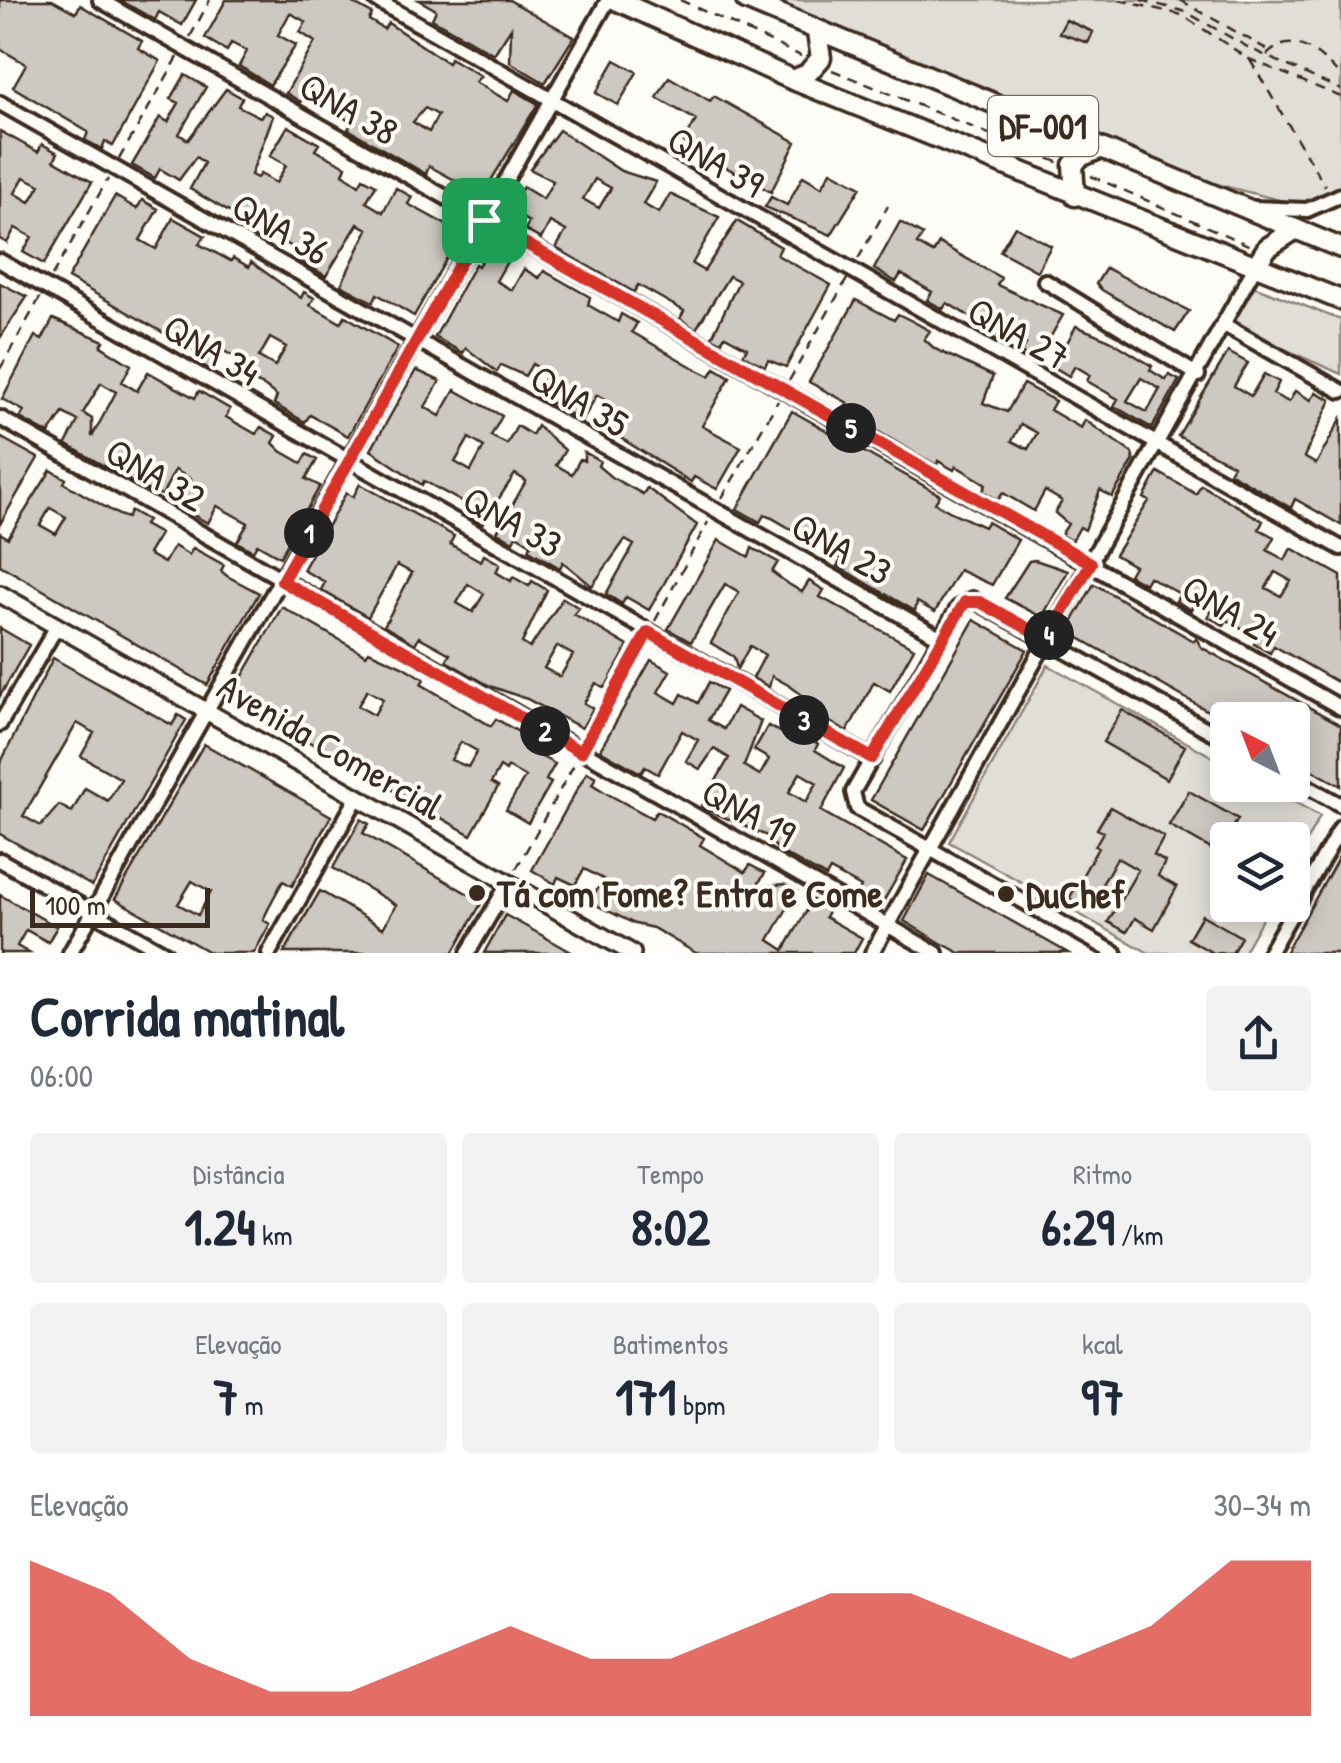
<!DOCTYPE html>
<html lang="pt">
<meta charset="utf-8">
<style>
body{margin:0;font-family:"Patrick Hand",sans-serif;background:#f2f2f3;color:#1f2937;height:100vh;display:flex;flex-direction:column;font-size:38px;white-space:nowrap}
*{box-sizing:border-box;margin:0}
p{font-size:32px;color:#747a83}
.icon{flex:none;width:55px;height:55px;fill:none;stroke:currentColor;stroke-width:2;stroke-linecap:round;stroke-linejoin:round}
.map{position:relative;height:953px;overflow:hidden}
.details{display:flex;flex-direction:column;background:#fff;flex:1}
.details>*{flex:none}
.needle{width:65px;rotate:318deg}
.tools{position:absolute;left:1210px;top:702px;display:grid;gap:20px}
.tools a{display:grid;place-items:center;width:100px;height:100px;border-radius:10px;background:#fff;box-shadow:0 5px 25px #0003;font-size:50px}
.scale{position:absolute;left:30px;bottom:25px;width:180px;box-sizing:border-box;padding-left:10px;border:5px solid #3b2a1e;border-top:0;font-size:28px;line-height:35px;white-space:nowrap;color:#3b2a1e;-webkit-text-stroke:8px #fdfcf7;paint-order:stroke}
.pin{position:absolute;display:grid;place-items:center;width:85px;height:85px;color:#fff;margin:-42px;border-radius:20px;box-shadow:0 5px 15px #0006}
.km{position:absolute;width:50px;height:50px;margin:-25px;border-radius:50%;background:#222;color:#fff;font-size:28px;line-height:50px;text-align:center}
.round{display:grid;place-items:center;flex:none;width:105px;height:105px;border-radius:10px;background:#f2f2f3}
.summary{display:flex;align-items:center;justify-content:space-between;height:170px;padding:0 30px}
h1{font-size:55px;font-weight:800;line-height:75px}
.metrics{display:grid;grid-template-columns:repeat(3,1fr);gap:15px;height:170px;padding:10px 30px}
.metrics div{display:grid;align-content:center;border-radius:10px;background:#f2f2f3;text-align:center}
.metrics b{font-size:50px;font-weight:800}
.metrics small{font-size:28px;font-weight:400}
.metrics p{font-size:28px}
.chart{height:280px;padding:20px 30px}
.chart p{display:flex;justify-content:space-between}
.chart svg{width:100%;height:180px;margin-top:10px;fill:#d93025;opacity:.7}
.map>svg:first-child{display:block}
</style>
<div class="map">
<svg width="1341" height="953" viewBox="0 0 1341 953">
<rect width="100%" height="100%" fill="#fdfcf7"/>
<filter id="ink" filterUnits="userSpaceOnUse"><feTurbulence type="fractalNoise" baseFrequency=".01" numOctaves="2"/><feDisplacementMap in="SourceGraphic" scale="20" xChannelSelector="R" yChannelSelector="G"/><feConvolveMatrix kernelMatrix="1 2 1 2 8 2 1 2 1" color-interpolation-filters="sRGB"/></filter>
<g filter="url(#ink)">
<path fill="#e1ded7" stroke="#8e847a" stroke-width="2.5" d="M775 0H1341V189L1299 205 1212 183 884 50Z
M1251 285 1341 320V374L1232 326Z
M1048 665 1227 765 1228 785H1263L1320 816 1293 865 1292 840H1228V905H1270L1243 953H1149L949 842Z"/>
<path fill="#cdc8c2" stroke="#3b2a1e" stroke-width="2.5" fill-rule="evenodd" d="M0 0H52L76 13 80 5 142 41 138 48 160 61 113 146 105 141 102 149 85 140 88 132 13 87 26 64 0 49Z
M120 0H196L182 25 159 12 155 20Z
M226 0H347L372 14 369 20 384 29 388 23 448 63 450 58 481 76 475 82 508 101 514 90 538 104 482 195 429 166 426 174 348 129 352 123 336 112 345 98 330 90 313 82 301 102 286 93 315 42 300 32 306 22 290 13 278 35 296 45 270 85 239 66 247 51 231 43 227 51 205 38ZM425 108 438 115 429 132 413 122Z
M419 0H509L574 37 545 83 510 62 511 28 494 54 432 19 436 10Z
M1066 20 1093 32 1088 43 1059 33Z
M615 60 637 72 618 105 596 93Z
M185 75 206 87 179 134 188 140 226 89 242 98 238 106 260 117 265 112 273 116 251 175 257 178 260 174 276 183 286 165 270 156 288 126 319 144 315 150 346 166 343 174 359 185 363 178 376 185 366 202 383 212 396 188 412 197 408 204 461 233 414 316 377 294 373 302 341 285 368 229 358 224 326 276 295 258 298 250 252 225 248 232 232 223 236 216 190 189 204 163 196 157 179 180 160 169 155 178 132 165 160 117 168 122 179 103 171 99Z
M669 77 710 101 714 96 796 142 771 192 686 145 684 142 696 120 657 98Z
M559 130 621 171 656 182 643 204 659 213 670 194 719 217 692 264 704 271 737 221 781 247 777 255 831 285 786 367 768 360 765 366 743 355 747 348 725 336 721 342 712 337 739 281 729 276 696 329 680 319 684 311 647 290 638 285 634 292 556 248 566 231 550 222 541 239 525 230 529 222 507 209 523 187 543 199 553 181 530 169ZM595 179 611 188 599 208 583 199Z
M0 131 38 152 42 144 58 153 54 160 92 182 44 264 23 252 32 237 15 228 7 243 0 239ZM24 177 40 185 30 202 15 193Z
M831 171 861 187 831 235 765 207 771 197 787 205 803 176 822 187Z
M115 196 137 209 142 200 158 209 140 240 156 249 173 218 205 236 199 244 231 261 233 258 249 267 251 262 301 298 304 292 314 298 310 305 341 323 345 316 398 347 348 436 310 415 305 422 274 404 277 396 264 386 231 372 238 359 222 350 211 370 195 361 202 355 68 278ZM270 338 286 347 275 366 259 357Z
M900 222 923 235 917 244 933 253 939 243 1001 278 997 285 1063 315 1036 362 1021 353 1026 344 1010 335 1005 345 974 326 977 321 947 303 943 309 927 300 932 292 901 274 896 282 874 269Z
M1015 226 1051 246 1037 271 1000 251Z
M489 249 508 260 496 281 512 290 524 269 539 278 544 271 590 297 588 305 618 322 621 314 637 323 632 332 694 368 710 376 715 368 730 377 702 426 741 447 717 489 694 477 691 482 600 425 612 403 597 395 582 421 566 412 570 404 549 403 535 395 547 373 532 364 525 376 501 365 497 372 466 348 463 353 435 337 475 264 478 266Z
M1106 268 1189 311 1175 332 1102 290 1096 284Z
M0 283 27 297 0 338Z
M856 300 894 320 898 314 914 322 930 331 924 339 935 349 993 376 983 403 1007 412 1023 384 1055 401 1050 410 1081 428 1085 420 1132 453 1134 460 1112 497 1100 490 1085 530 1080 527 1072 541 1061 535 1068 524 1055 513 1062 501 1045 491 1034 511 1003 493 998 500 983 491 986 484 956 466 954 470 938 461 937 465 920 456 843 411 848 403 809 382ZM1021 424 1037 433 1028 449 1012 441Z
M53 319 104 341 101 346 131 365 122 382 137 391 148 372 195 398 199 391 230 409 226 417 256 434 261 427 277 436 273 443 281 451 302 463 307 454 317 460 306 479 320 486 280 557 257 544 253 551 237 542 248 523 217 506 208 523 176 506 191 479 175 470 162 495 144 489 66 444 78 421 63 413 49 434 20 418 24 411 2 399 35 336 42 340ZM101 383 116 392 92 437V419L83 413Z
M1076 326 1110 340 1152 366 1150 370 1166 380 1169 375 1179 380 1152 428 1114 406 1118 399 1087 381 1090 375 1075 366 1069 376 1054 367ZM1141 378 1160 389 1147 412 1127 401Z
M1228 352 1248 363 1234 386 1251 396 1264 374 1279 382 1273 394 1289 402 1295 391 1311 400 1316 392 1331 400 1304 457 1316 464 1341 419V525L1295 499 1291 508 1229 472 1233 465 1178 436Z
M416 370 440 381 425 407 440 416 455 390 502 416 491 436 507 444 517 426 532 435 537 426 565 450 556 465 572 474 580 459 584 461V452L600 461 598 466 611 477 643 494 647 488 697 525 649 610 626 597 622 604 606 594 634 545 625 540 592 586 563 562 560 568 529 550 531 544 516 535 513 541 497 532 526 481 515 474 482 524 466 515 471 507 424 481 422 485 371 450ZM469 438 484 447 471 471 455 462Z
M792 411 940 495 935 503 951 512 984 527 987 522 1018 540 992 585 959 570 935 612 917 602 915 611 837 566 842 559 772 518 764 515 760 522 737 509Z
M0 437 38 458 0 524Z
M51 470 66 479 64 483 119 515 127 518 131 511 147 520 144 525 160 534 148 554 164 563 174 546 189 555 193 548 224 565 221 571 227 576 259 593 207 685 0 565V533L8 538ZM50 508 66 517 56 534 40 525Z
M1158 472 1196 494 1201 485 1263 521 1259 529 1274 537 1267 550 1285 560 1291 548 1341 576V684L1274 646 1270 653 1254 644 1258 637 1227 620 1224 625 1208 617 1211 612 1195 603 1191 610 1176 601 1180 594 1149 577 1145 584 1129 575 1134 566 1115 555 1149 501 1144 498ZM1275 572 1291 581 1281 596 1266 588Z
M360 484 454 536 450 544 481 561 484 555 500 564 496 572 511 581 513 577 529 586 532 581 547 590 522 643 530 648 563 598 579 608 574 614 628 646 605 688 596 683 584 703 593 708 582 728 527 699 490 686 446 661 450 654 419 637 415 644 384 626 412 573 397 565 368 617 321 590 325 582 303 570 346 493 353 497ZM468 584 484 594 473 612 457 603ZM557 646 573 655 560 677 544 668Z
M719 540 749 557 752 548 763 554 778 562 772 572 787 583 802 592 809 581 824 590 820 597 914 648 890 691 874 682 847 732 815 713 818 707 790 686 772 676 769 687 753 678 765 655 750 646 737 669 734 657 711 643 739 592 725 584 691 642 668 629Z
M1035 560 1068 571 1042 617 1005 598 1029 561Z
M1094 584 1194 641 1196 638 1201 647 1341 725V786L1292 759V720H1224L1067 631Z
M282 607 366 655 369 651 402 666 424 679 421 684 491 726 496 719 543 746 538 755 555 764 546 780 551 783 528 823 506 810 525 777 508 767 506 771 500 767 491 783 498 787 471 835 231 697ZM367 690 383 699 374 715 358 706ZM461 742 477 751 468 767 451 760Z
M974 620 1027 650 924 830 871 800Z
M0 628 29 645 0 696Z
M53 658 172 725 178 715 186 720 92 886 0 834V764ZM77 723 94 733 81 756 121 779 108 801 85 788 72 812 59 805 41 826 23 816Z
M651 660 670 671 658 692 677 703 682 694 698 703 709 682 725 691 708 720 724 729 736 707 761 721 744 766 760 775 769 759 754 750 768 726 800 742 804 736 818 744 815 750 844 768 821 811 907 860 879 909 857 896 861 887 830 870 826 877 779 851 767 836 701 807 729 758 714 749 700 769 686 761 698 740 682 731 658 774 645 767 641 773 600 750ZM800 773 817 783 806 802 789 792Z
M1122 710 1185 746 1167 779 1103 742Z
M204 744 331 816 292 886 283 881 273 899 263 920 270 924 254 953H211L115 899ZM192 881 211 892 198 915 178 904Z
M587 772 596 777 592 784 606 793 652 818 657 811 673 820 704 838 700 845 738 868 745 872 750 865 765 873 756 887 784 884 797 891 769 940 784 950 813 900 829 909 825 917 862 938 854 953H696L653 928 635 924 590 902 603 879 584 869 575 885 558 877 555 884 532 870Z
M1189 791 1238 819 1218 853 1169 825Z
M1110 807 1164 837 1154 855 1165 862 1158 876 1177 887 1154 929 1135 918 1127 932 1108 922 1138 870 1117 858 1088 909 1069 899 1098 848 1095 846 1103 832 1097 829Z
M361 819 369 824 363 833 482 902 453 953H284L320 891 383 928 396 905 333 868Z
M1341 853V953H1285L1323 885Z
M929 875 1031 932 1068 953H960L941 943 904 921Z
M0 895 57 927 48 942 26 930 17 946 29 953H0Z
M505 915 536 932 573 953H484Z
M1202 915 1241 937 1232 953H1213L1188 939Z"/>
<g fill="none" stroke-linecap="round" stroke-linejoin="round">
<defs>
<path id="minor" d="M100 0 1341 708
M376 0 1341 548
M0 103 941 638
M1252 208 1307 210 1341 195
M0 261 873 759
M1045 281 1198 375
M1226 326 1341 391
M0 418 936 953
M0 724 57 626
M1292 778 1341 805
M0 860 165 953
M70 953 608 0
M269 953 357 798
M468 953 508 884
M872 953 1255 267
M1115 953 857 808 853 792 958 608 972 599 1228 741
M1269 953 1341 827"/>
<path id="major" d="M0 594 632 953"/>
<path id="highway" d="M616 0 793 80 1341 300
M746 0 1341 248
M793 80 807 74 821 58 817 33
M1075 196 1073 165 1080 157 1100 149
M1255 267 1267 248 1296 229"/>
</defs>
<use href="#minor" stroke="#3b2a1e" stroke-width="20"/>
<use href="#major" stroke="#3b2a1e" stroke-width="22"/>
<use href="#highway" stroke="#3b2a1e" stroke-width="25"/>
<path stroke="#3b2a1e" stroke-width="2.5" stroke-dasharray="10 8" stroke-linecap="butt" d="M680 0 801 56
M1119 0 1182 15 1249 59 1341 97
M1141 0 1186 12 1251 49 1341 90
M1180 0 1270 51
M190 37 210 0
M1267 55C1294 28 1322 56 1341 77
M1250 60 1325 186
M832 70 1060 163
M119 159 178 57
M1091 176 1253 247
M858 259 888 206
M52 276 108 179
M0 369 41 296
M789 381 847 279
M722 498 778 401
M655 621 708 522
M589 738 643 641
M516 869 575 763"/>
<use href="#minor" stroke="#fdfcf7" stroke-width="12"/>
<use href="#major" stroke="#fdfcf7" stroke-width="15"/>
<use href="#highway" stroke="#fdfcf7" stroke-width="18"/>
</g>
</g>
<g fill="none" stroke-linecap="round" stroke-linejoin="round" filter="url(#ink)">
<defs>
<path id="route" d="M484 220 1091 563 1047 639 980 602H965L872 758 648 632 581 752 282 581Z"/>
</defs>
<use href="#route" stroke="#fff" stroke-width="20"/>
<use href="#route" stroke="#d93025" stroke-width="12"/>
</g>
<g fill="#3b2a1e" stroke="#fdfcf7" stroke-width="4">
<circle cx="477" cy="893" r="10"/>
<circle cx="1006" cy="894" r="10"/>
</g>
<g text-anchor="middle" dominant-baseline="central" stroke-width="8" stroke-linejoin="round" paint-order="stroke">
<rect fill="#fdfcf7" stroke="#75695f" stroke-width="2.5" x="988" y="96" width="110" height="60" rx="8"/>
<g font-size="35" font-weight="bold" fill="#3b2a1e">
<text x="1043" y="126">DF-001</text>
</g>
<g font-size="38" fill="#3b2a1e" stroke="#fdfcf7">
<text transform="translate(349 108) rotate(30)">QNA 38</text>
<text transform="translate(716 161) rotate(30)">QNA 39</text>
<text transform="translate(281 228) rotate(30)">QNA 36</text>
<text transform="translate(1019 333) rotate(29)">QNA 27</text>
<text transform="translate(212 349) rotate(30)">QNA 34</text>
<text transform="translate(580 400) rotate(30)">QNA 35</text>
<text transform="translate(156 474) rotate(30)">QNA 32</text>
<text transform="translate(513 521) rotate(29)">QNA 33</text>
<text transform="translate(842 548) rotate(29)">QNA 23</text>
<text transform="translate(1231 610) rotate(30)">QNA 24</text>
<text transform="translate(331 746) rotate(30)">Avenida Comercial</text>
<text transform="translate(749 812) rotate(29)">QNA 19</text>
</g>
<g font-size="38" font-weight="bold" fill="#3b2a1e" stroke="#fdfcf7" text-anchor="start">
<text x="497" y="893">Tá com Fome? Entra e Come</text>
<text x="1026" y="894">DuChef</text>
</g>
</g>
</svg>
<div class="tools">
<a><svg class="needle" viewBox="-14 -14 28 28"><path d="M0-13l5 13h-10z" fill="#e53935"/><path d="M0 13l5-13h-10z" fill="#747a83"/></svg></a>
<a><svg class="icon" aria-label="layers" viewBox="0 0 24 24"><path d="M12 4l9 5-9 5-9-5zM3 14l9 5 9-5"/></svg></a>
</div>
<div class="scale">100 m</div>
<div class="pin" style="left:484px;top:220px;background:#1e9e55"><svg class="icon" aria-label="arrive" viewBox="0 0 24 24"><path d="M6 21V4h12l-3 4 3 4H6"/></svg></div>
<b class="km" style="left:309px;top:533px">1</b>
<b class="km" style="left:545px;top:731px">2</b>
<b class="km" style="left:804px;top:720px">3</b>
<b class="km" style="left:1049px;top:635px">4</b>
<b class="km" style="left:851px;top:428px">5</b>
</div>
<section class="details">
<div class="summary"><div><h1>Corrida matinal</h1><p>06:00</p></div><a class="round"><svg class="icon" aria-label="share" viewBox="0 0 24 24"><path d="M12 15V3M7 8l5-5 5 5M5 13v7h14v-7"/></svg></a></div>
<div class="metrics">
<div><p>Distância</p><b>1.24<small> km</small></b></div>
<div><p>Tempo</p><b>8:02</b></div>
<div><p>Ritmo</p><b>6:29<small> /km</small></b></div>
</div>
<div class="metrics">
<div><p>Elevação</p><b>7<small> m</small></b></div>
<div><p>Batimentos</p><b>171<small> bpm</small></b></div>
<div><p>kcal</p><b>97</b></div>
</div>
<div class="chart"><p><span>Elevação</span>30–34 m</p>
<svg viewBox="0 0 160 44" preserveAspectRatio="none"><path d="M0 44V6L10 14L20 30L30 38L40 38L50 30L60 22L70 30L80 30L90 22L100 14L110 14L120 22L130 30L140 22L150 6L160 6V44z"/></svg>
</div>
</section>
